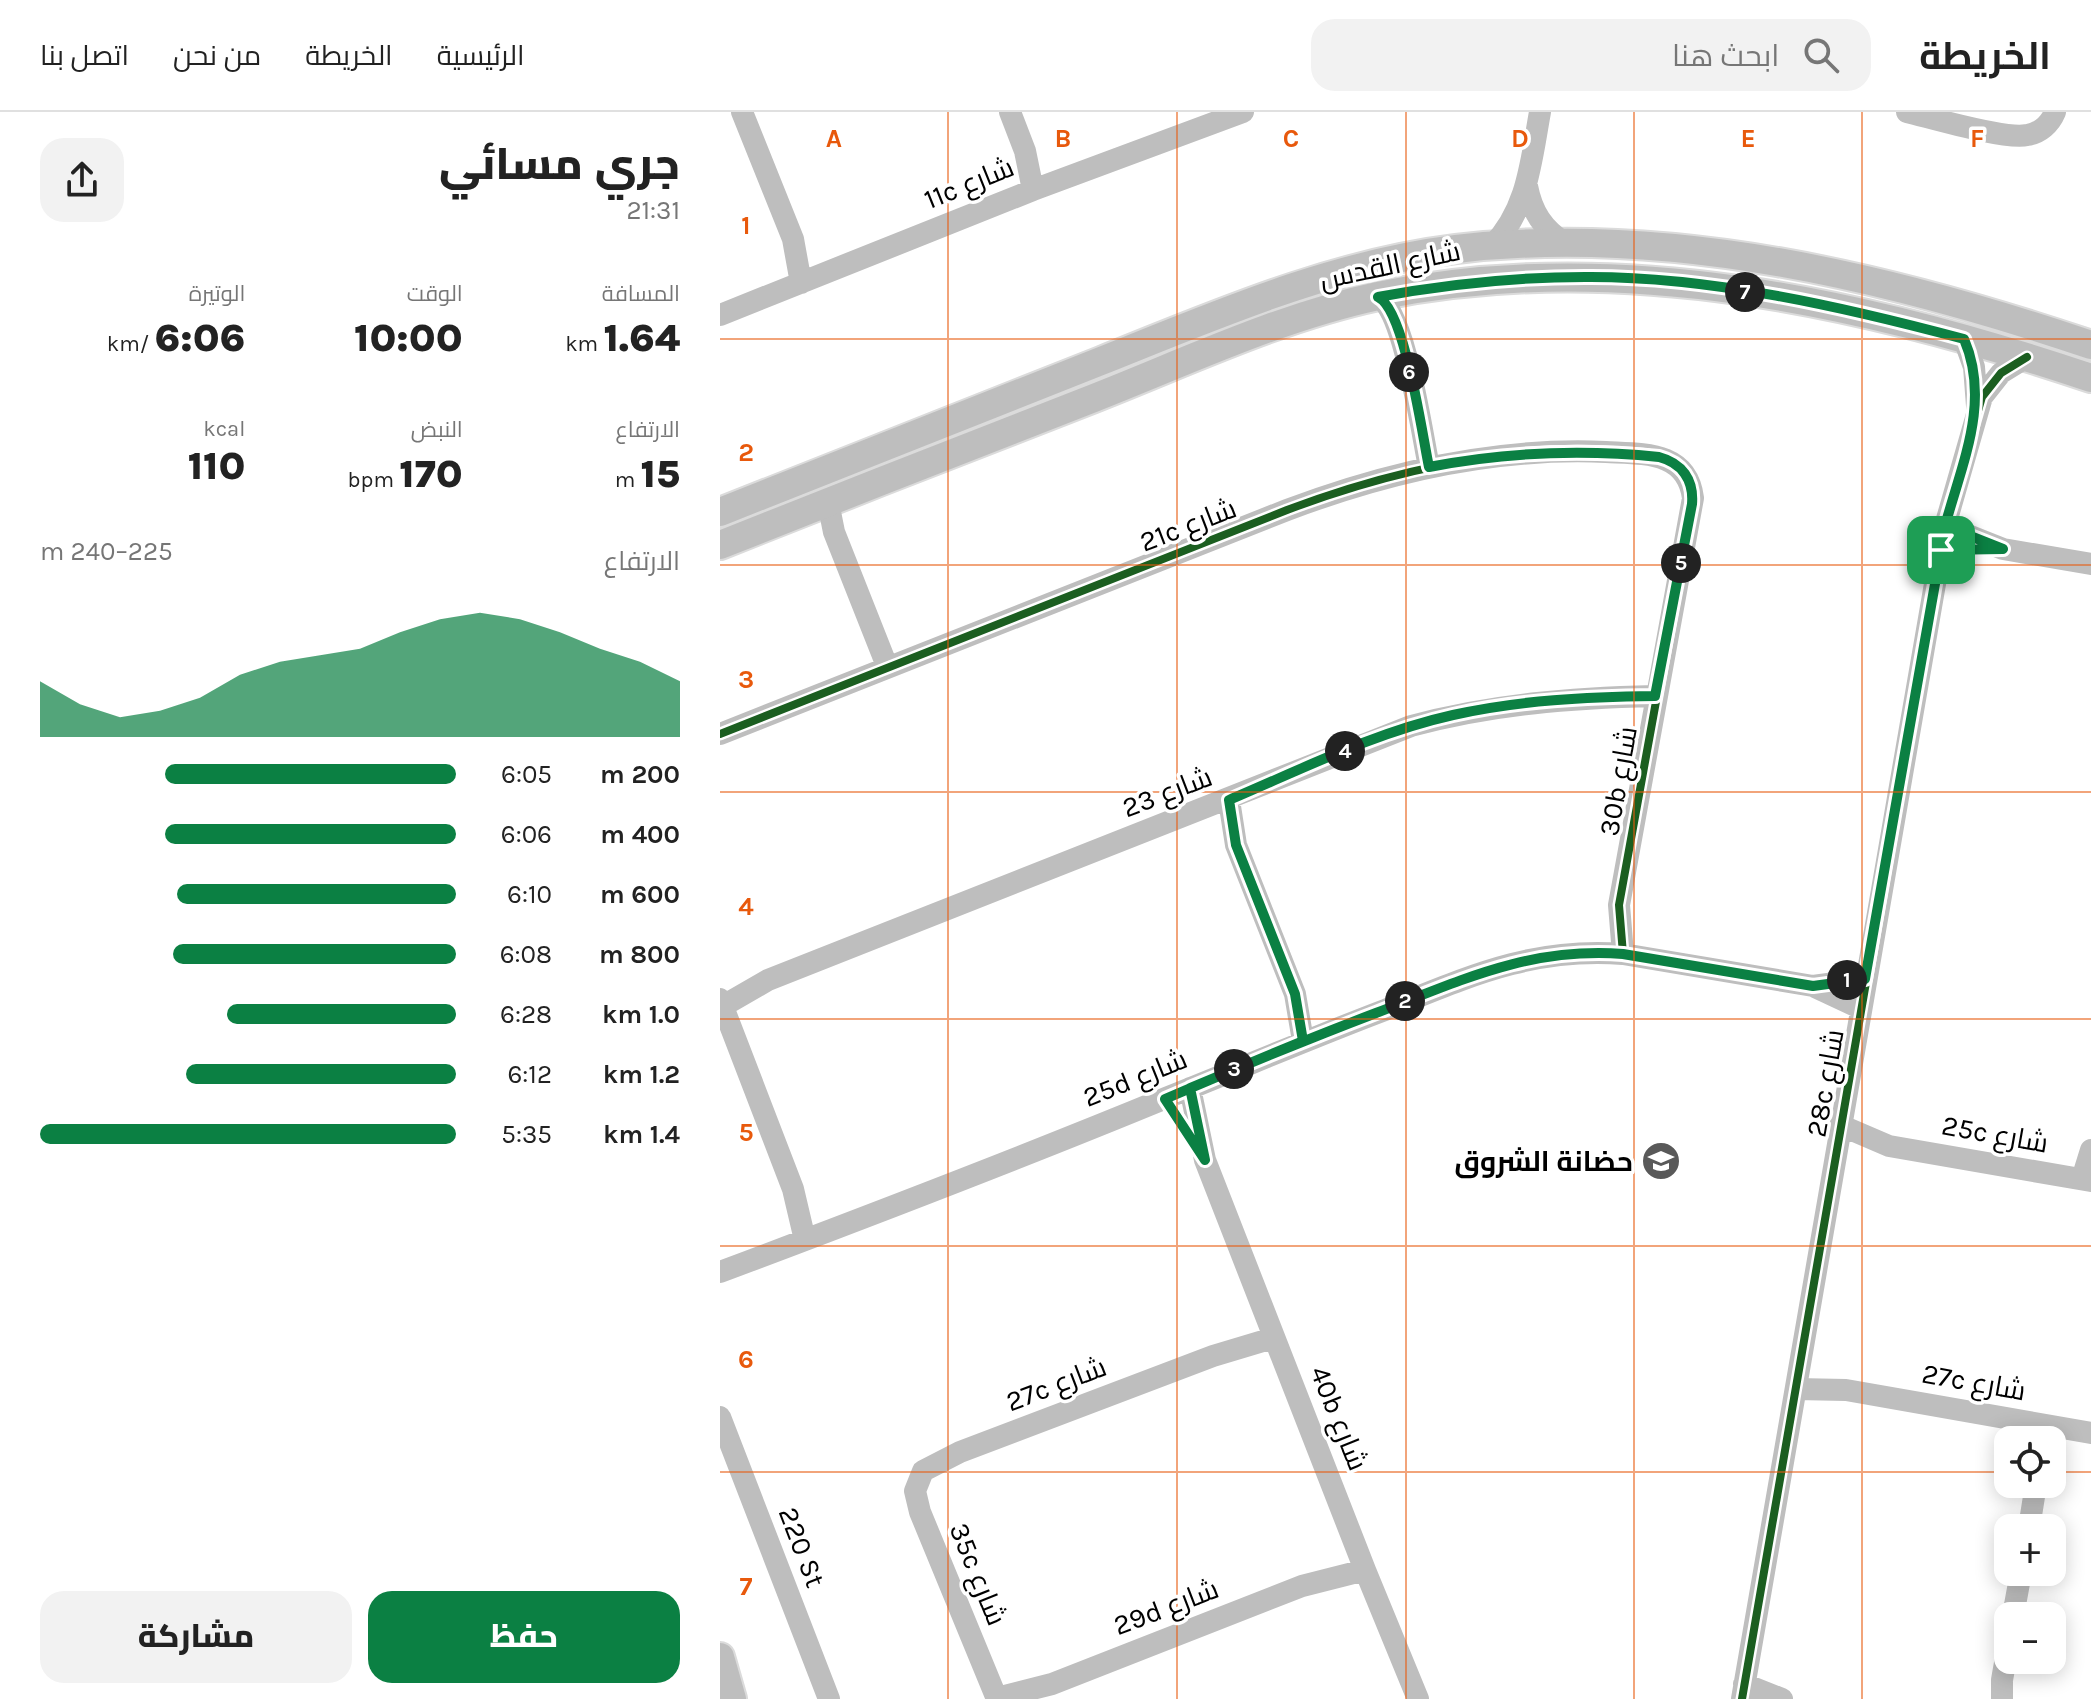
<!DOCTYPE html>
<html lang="ar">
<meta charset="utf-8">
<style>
body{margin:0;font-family:Karla,Cairo,sans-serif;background:#f2f2f2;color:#222;direction:rtl;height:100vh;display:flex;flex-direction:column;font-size:30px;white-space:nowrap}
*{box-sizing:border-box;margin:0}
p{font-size:26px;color:#767676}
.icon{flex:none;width:44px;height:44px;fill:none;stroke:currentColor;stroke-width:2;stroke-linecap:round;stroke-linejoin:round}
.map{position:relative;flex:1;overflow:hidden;direction:ltr}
.details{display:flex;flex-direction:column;background:#fff;width:720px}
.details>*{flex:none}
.controls{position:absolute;left:1274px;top:1314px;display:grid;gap:16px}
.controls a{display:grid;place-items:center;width:72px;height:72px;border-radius:16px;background:#fff;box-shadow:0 4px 20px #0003;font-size:40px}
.pin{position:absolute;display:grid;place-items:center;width:68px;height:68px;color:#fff;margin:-34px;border-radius:16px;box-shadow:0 4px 12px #0006}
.km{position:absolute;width:40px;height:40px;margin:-20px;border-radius:50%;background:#222;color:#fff;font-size:22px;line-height:40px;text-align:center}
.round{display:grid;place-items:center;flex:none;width:84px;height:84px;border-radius:24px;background:#f2f2f2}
.head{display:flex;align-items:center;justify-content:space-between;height:136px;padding:0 40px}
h1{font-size:44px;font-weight:800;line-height:60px}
.figures{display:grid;grid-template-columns:repeat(3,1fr);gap:12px;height:136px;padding:8px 40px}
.figures div{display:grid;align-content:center}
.figures b{font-size:40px;font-weight:800}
.figures small{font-size:22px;font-weight:400}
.figures p{font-size:22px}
.chart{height:224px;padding:16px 40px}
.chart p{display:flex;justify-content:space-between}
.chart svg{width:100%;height:144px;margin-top:8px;fill:#0b8043;opacity:.7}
.primary-button{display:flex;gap:16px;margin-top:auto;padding:16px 40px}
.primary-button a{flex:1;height:92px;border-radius:24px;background:#0b8043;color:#fff;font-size:32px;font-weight:800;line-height:92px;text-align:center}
.primary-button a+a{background:#f2f2f2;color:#222}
ul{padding:0 40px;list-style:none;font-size:26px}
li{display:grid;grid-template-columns:128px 96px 1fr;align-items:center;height:60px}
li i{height:20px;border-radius:10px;background:#0b8043}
header{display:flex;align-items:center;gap:48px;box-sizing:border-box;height:112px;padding:0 40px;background:#fff;border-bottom:2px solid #e0e0e0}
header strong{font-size:38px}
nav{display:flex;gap:44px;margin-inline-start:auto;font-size:28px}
.search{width:560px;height:72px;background:#f2f2f2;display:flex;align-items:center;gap:20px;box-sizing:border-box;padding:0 28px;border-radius:24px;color:#767676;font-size:30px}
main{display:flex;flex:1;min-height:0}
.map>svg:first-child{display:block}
</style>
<header>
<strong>الخريطة</strong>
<div class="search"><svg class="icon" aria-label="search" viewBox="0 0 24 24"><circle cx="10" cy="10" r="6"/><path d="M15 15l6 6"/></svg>ابحث هنا</div>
<nav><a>الرئيسية</a><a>الخريطة</a><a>من نحن</a><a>اتصل بنا</a></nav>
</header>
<main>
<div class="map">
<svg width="1371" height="1587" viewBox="0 0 1371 1587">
<rect width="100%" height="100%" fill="#fff"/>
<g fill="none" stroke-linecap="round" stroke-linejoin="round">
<defs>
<path id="major" d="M0 400C127 350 254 299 381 249 496 203 612 152 736 137 950 112 1170 165 1371 233
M0 433C124 383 250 335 374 286 468 249 560 205 658 184 896 135 1145 190 1371 266
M0 1545 12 1587"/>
</defs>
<use href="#major" stroke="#dbdbdb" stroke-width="32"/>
<path stroke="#bebebe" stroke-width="22" d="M22 0 73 127 81 171
M290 0 305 39 313 78
M1187 0C1212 6 1286 28 1307 23 1320 21 1330 12 1335 0
M807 74C812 100 823 117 845 131
M772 134C808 97 811 49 820 0
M658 185C685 199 702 322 709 355
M0 203 313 78 523 0
M1244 227 1254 255 1257 294
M108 390 114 420 167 554
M1225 414 1283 437 1371 452
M0 622 567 398C670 359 776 335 886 340 924 342 967 339 973 386L899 793 903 842
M509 688 516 733 575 882 583 929
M1093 874 1140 896
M0 887 73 1077 85 1128
M3 894 48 868 691 614C772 592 852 586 935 584
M470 976 485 1048 645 1458 698 1587
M1120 1013 1169 1034 1371 1069
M1362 1067 1371 1038
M0 1160C149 1104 298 1047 446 986 519 957 591 926 665 898 748 865 811 835 903 842L1093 874 1145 867
M1076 1277 1126 1278 1371 1321
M0 1305 109 1587
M1309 1416 1316 1372
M1293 1504 1301 1460
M1024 1572 1062 1587
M277 1586 332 1572 582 1474 645 1458
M277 1587 200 1400 195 1379 203 1359 240 1340 493 1244 553 1226
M1022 1587 1225 414 1262 285 1281 261 1307 245
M1282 1587V1568L1288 1534"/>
<use href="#major" stroke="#bebebe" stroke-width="28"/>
<defs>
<path id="cycleway" d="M0 622 567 398C670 359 776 335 886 340 924 342 967 339 973 386L899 793 903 842
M1022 1587 1225 414 1262 285 1281 261 1307 245"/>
</defs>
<use href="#cycleway" stroke="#fff" stroke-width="13"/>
<use href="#cycleway" stroke="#1b5e20" stroke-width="8"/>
</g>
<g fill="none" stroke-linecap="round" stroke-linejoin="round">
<defs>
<path id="route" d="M1221 438 1145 867 1093 874 903 842C809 835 742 868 656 901 585 928 515 957 445 987L485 1048 470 976 583 929 575 882 516 733 509 688C582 657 656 620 733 603 799 588 868 585 935 584L972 392C974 368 962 351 939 345 860 337 786 340 709 355 702 322 685 198 658 185 727 172 795 165 865 165 989 164 1124 195 1244 227 1271 290 1242 351 1225 414L1283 437 1221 438"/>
</defs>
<use href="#route" stroke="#fff" stroke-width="16"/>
<use href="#route" stroke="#0b8043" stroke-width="10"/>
</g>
<path fill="none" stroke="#e8590c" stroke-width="2" stroke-opacity="0.55" d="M228 0V1587M457 0V1587M686 0V1587M914 0V1587M1142 0V1587M0 227H1371M0 453H1371M0 680H1371M0 907H1371M0 1134H1371M0 1360H1288M1332 1360H1371"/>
<defs>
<symbol id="school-disc" viewBox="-11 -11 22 22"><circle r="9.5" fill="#595959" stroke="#fff"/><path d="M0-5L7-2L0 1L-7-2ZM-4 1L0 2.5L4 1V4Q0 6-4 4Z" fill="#fff"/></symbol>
</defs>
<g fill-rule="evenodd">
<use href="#school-disc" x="919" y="1027" width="44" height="44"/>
</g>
<g text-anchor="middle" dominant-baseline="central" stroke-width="7" stroke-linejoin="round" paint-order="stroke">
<g font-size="28" fill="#000" stroke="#fff">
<text transform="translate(249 71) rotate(-22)">11c شارع</text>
<text transform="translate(670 153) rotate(-12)">شارع القدس</text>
<text transform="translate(468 413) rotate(-21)">21c شارع</text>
<text transform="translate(898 669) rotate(-80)">30b شارع</text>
<text transform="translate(447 680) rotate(-21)">شارع 23</text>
<text transform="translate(415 966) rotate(-22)">25d شارع</text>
<text transform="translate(1105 971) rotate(-80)">28c شارع</text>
<text transform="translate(1275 1022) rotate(10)">25c شارع</text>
<text transform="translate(1254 1270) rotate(10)">27c شارع</text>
<text transform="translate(336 1272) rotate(-21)">27c شارع</text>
<text transform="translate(619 1306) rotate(68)">40b شارع</text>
<text transform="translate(82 1435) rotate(69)">220 St</text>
<text transform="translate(258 1462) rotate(68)">35c شارع</text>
<text transform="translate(446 1495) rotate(-21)">29d شارع</text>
</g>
<g font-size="28" font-weight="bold" fill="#000" stroke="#fff" text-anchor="end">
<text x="913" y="1049">حضانة الشروق</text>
</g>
</g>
<g font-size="26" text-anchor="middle" font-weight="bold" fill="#e8590c" stroke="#fff" stroke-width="7" stroke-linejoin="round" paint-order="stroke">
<text x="114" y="35">A</text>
<text x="343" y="35">B</text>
<text x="571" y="35">C</text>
<text x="800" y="35">D</text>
<text x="1028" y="35">E</text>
<text x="1257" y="35">F</text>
<text x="26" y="122">1</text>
<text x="26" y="349">2</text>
<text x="26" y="576">3</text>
<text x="26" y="803">4</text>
<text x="26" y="1029">5</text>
<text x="26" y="1256">6</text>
<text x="26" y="1483">7</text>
</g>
</svg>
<div class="controls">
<a><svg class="icon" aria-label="locate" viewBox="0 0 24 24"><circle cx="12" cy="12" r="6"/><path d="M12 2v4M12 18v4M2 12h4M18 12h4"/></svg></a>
<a>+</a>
<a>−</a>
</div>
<div class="pin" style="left:1221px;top:438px;background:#1e9e55"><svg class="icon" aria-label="arrive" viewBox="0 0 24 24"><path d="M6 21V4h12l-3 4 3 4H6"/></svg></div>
<b class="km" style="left:1127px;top:868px">1</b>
<b class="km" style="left:685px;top:889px">2</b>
<b class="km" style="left:514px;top:957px">3</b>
<b class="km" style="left:625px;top:639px">4</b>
<b class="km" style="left:961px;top:451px">5</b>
<b class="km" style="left:689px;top:260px">6</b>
<b class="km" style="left:1025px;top:180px">7</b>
</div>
<section class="details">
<div class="head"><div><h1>جري مسائي</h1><p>21:31</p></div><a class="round"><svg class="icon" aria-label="share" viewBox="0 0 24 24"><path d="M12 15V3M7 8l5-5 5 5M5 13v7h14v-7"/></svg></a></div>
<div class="figures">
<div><p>المسافة</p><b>1.64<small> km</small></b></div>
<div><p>الوقت</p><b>10:00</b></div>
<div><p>الوتيرة</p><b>6:06<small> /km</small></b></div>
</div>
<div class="figures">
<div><p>الارتفاع</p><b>15<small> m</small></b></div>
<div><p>النبض</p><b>170<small> bpm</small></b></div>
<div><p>kcal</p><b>110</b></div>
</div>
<div class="chart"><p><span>الارتفاع</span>225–240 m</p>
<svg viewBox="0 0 160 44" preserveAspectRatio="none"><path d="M0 44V27L10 34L20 38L30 36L40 32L50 25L60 21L70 19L80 17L90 12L100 8L110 6L120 8L130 12L140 17L150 21L160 27V44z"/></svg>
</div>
<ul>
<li><b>200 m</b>6:05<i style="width:70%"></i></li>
<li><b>400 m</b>6:06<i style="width:70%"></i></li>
<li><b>600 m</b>6:10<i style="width:67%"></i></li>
<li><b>800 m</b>6:08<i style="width:68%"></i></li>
<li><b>1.0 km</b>6:28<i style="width:55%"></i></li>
<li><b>1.2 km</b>6:12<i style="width:65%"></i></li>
<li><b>1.4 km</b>5:35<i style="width:100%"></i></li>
</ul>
<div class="primary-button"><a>حفظ</a><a>مشاركة</a></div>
</section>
</main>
